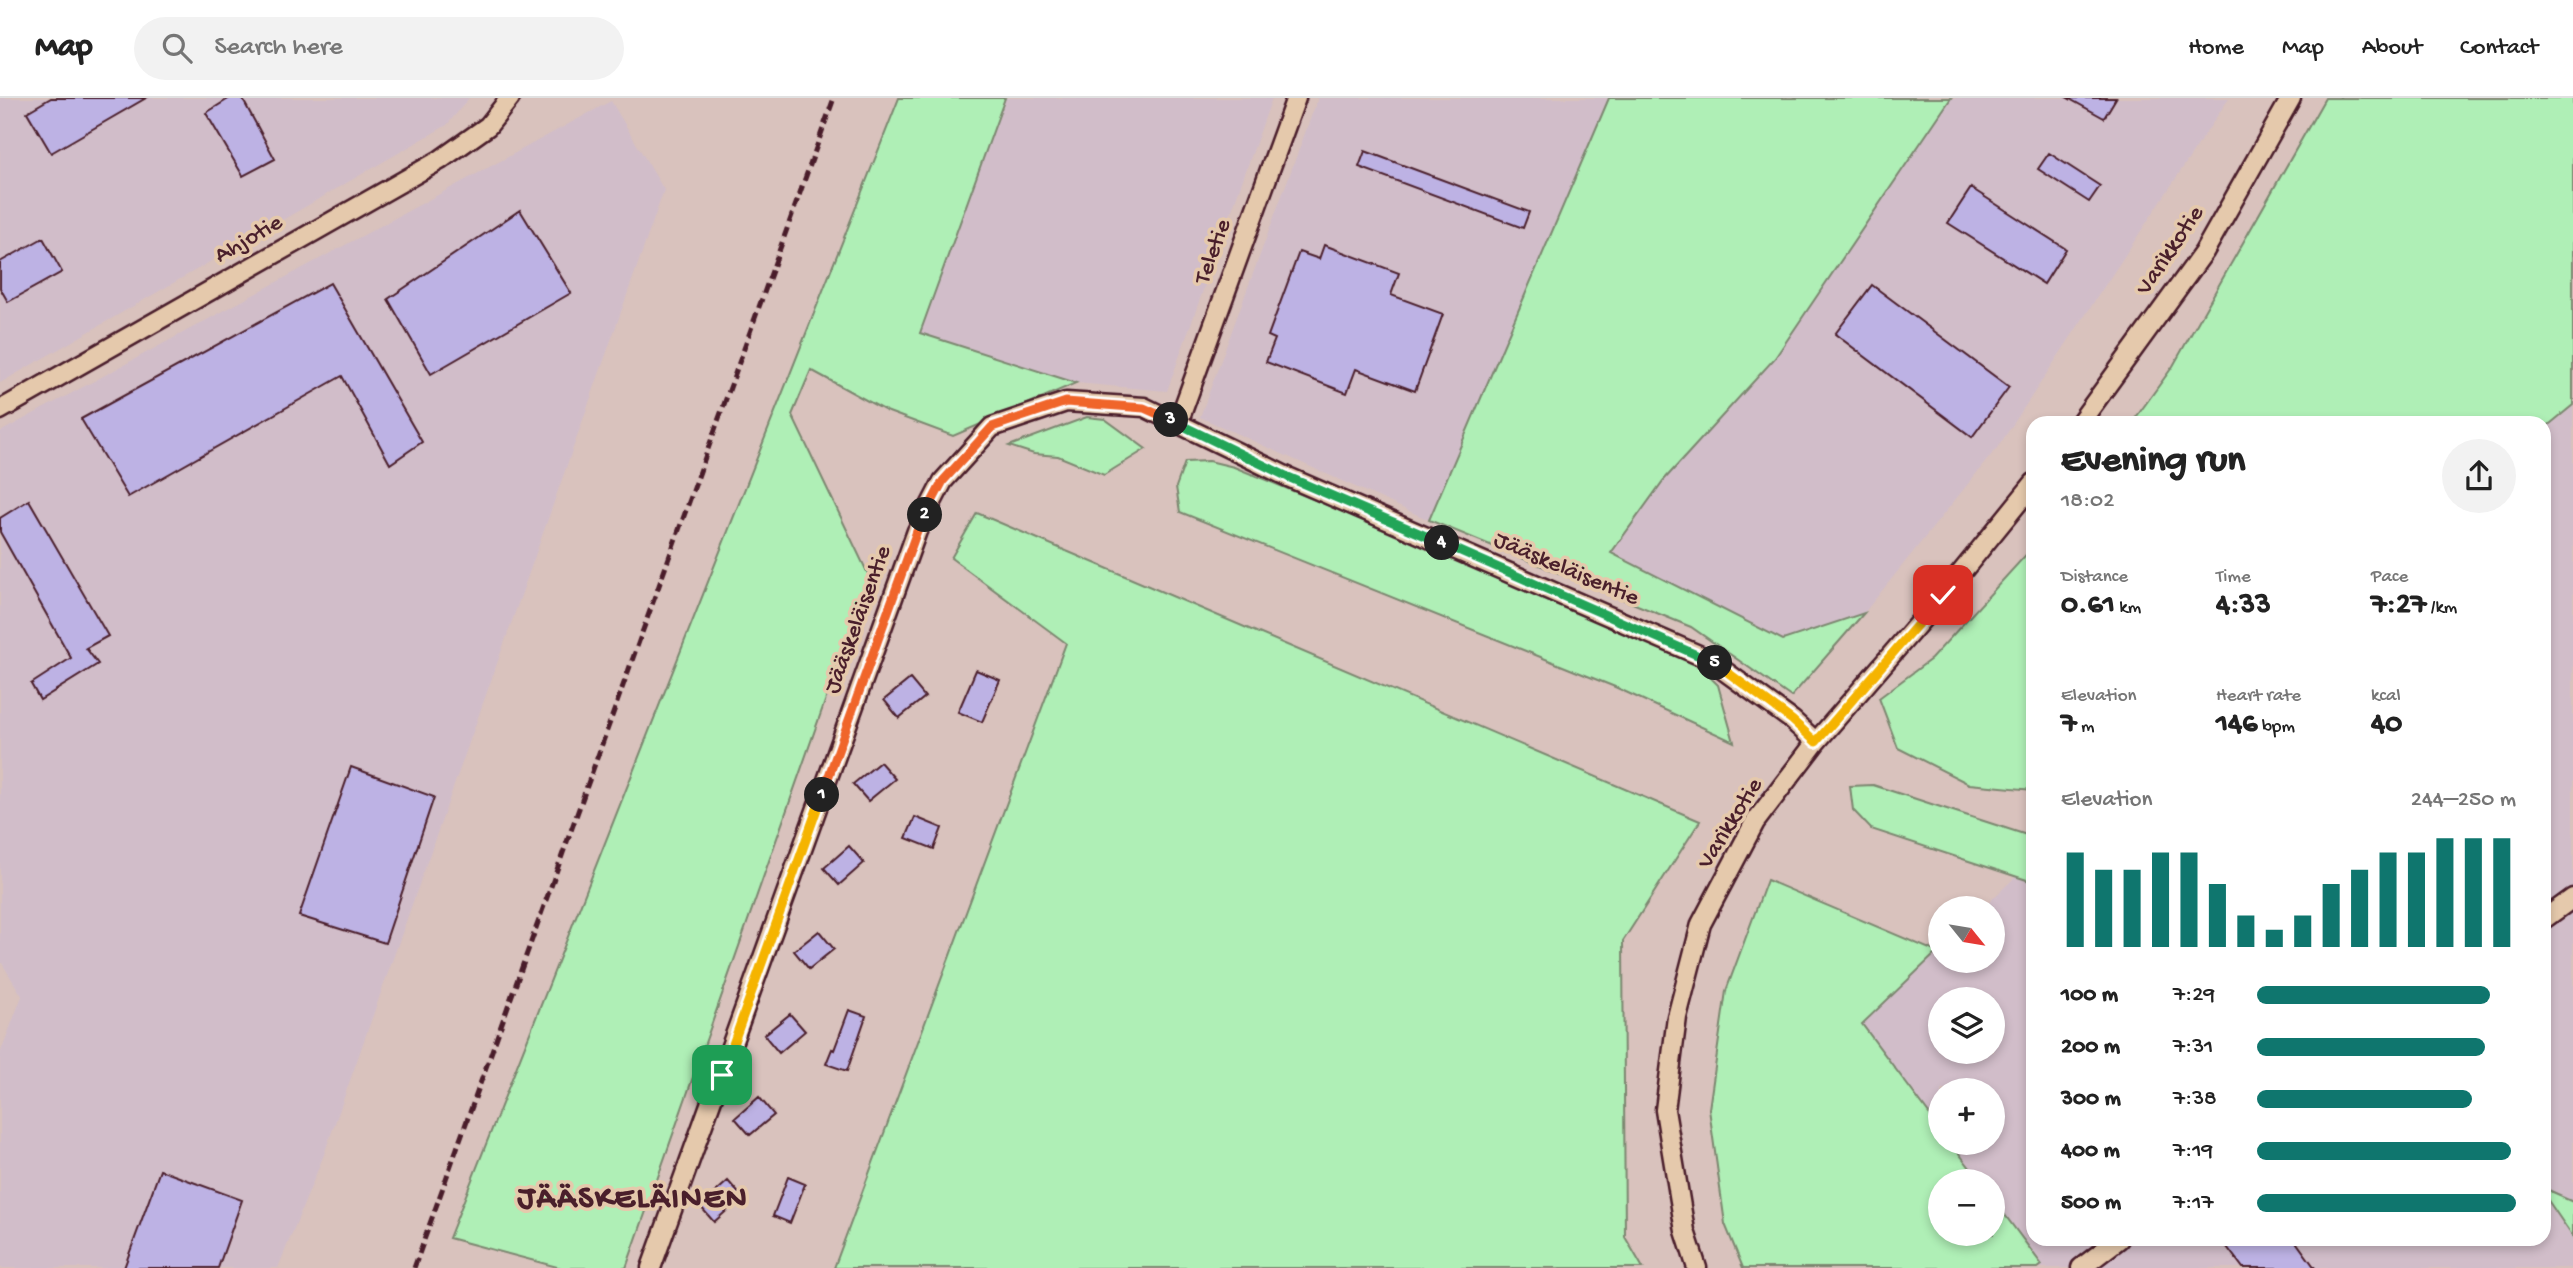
<!DOCTYPE html>
<meta charset="utf-8">
<style>
body{margin:0;font-family:"Gochi Hand",sans-serif;background:#f2f2f2;color:#222;height:100vh;display:flex;flex-direction:column;font-size:26px;white-space:nowrap}
*{box-sizing:border-box;margin:0}
p{font-size:23px;color:#767676}
.icon{flex:none;width:38px;height:38px;fill:none;stroke:currentColor;stroke-width:2;stroke-linecap:round;stroke-linejoin:round}
.map{position:relative;flex:1;overflow:hidden}
.panel{position:absolute;left:2026px;top:318px;width:525px;height:830px;display:flex;flex-direction:column;background:#fff;border-radius:21px;box-shadow:0 4px 10px #0003}
.panel>*{flex:none}
.needle{width:46px;rotate:120deg}
.controls{position:absolute;left:1928px;top:798px;display:grid;gap:14px}
.controls a{display:grid;place-items:center;width:77px;height:77px;border-radius:50%;background:#fff;box-shadow:0 4px 10px #0003;font-size:35px}
.pin{position:absolute;display:grid;place-items:center;width:60px;height:60px;color:#fff;margin:-30px;border-radius:14px;box-shadow:0 4px 10px #0006}
.km{position:absolute;width:35px;height:35px;margin:-18px;border-radius:50%;background:#222;color:#fff;font-size:19px;line-height:35px;text-align:center}
.round{display:grid;place-items:center;flex:none;width:74px;height:74px;border-radius:37px;background:#f2f2f2}
.headline{display:flex;align-items:center;justify-content:space-between;height:119px;padding:0 35px}
h1{font-size:38px;font-weight:700;line-height:52px}
.metrics{display:grid;grid-template-columns:repeat(3,1fr);gap:10px;height:119px;padding:7px 35px}
.metrics div{display:grid;align-content:center}
.metrics b{font-size:30px;font-weight:700}
.metrics small{font-size:19px;font-weight:400}
.metrics p{font-size:19px}
.chart{height:196px;padding:14px 35px}
.chart p{display:flex;justify-content:space-between}
.chart svg{width:100%;height:126px;margin-top:7px;stroke:#0f766e;stroke-width:6}
ul{padding:0 35px;list-style:none;font-size:23px}
li{display:grid;grid-template-columns:112px 84px 1fr;align-items:center;height:52px}
li i{height:18px;border-radius:9px;background:#0f766e}
header{display:flex;align-items:center;gap:42px;box-sizing:border-box;height:98px;padding:0 35px;background:#fff;border-bottom:2px solid #e0e0e0}
header strong{font-size:33px}
nav{display:flex;gap:38px;margin-inline-start:auto;font-size:24px}
.search{width:490px;height:63px;background:#f2f2f2;display:flex;align-items:center;gap:18px;box-sizing:border-box;padding:0 24px;border-radius:38px;color:#767676;font-size:26px}
.map>svg:first-child{display:block}
</style>
<header>
<strong>Map</strong>
<div class="search"><svg class="icon" aria-label="search" viewBox="0 0 24 24"><circle cx="10" cy="10" r="6"/><path d="M15 15l6 6"/></svg>Search here</div>
<nav><a>Home</a><a>Map</a><a>About</a><a>Contact</a></nav>
</header>
<div class="map">
<svg width="2573" height="1170" viewBox="0 0 2573 1170">
<rect width="100%" height="100%" fill="#d9c2bd"/>
<filter id="ink" filterUnits="userSpaceOnUse"><feTurbulence type="fractalNoise" baseFrequency=".0143" numOctaves="2"/><feDisplacementMap in="SourceGraphic" scale="14" xChannelSelector="R" yChannelSelector="G"/><feConvolveMatrix kernelMatrix="1 2 1 2 8 2 1 2 1" color-interpolation-filters="sRGB"/></filter>
<g filter="url(#ink)">
<path fill="#d1bdc9" fill-rule="evenodd" d="M0 0H469L447 27 0 285Z
M1005 0H1272L1167 293 1076 285 920 235Z
M1318 0H1609L1429 422 1200 319Z
M1951 0H2229L2000 346 1864 515 1783 542 1611 456 1663 383 1775 260Z
M611 3 664 92 323 1059 278 1170H0V956L22 898 0 862V334Z
M2573 277V1170H2038L2042 1166 1993 1101V1083H1980L1951 1045H1993V992H1941V1032L1861 926 1941 850V863H1993V810H1983L2033 762 2034 1141H2544V326ZM1941 901H1993V954H1941Z"/>
<path fill="#afefb6" stroke="#7c8770" stroke-width="2" d="M899 0H1005L920 235 1076 285 953 338 886 313 811 272 792 317 869 478 626 1170H561L449 1140Z
M1609 0H1951L1775 260 1663 383 1611 455 1783 542 1864 515 1791 599 1691 529 1429 422Z
M2325 0H2573V307L2545 330 2544 326 2132 325 2173 268Z
M1087 319 1105 321 1146 351 1104 377 1058 358 1034 356 1009 348Z
M1209 363 1234 369 1683 552 1718 587 1734 644 1615 589 1180 414 1176 389 1185 364Z
M977 415 1700 723 1623 843 1625 1139 1643 1170H834L1066 545 951 460Z
M2033 449V692L1969 686 1898 650 1879 600 1931 561Z
M1873 687 2033 739V784L1871 731 1853 712 1850 688Z
M1767 782 1937 854 1862 926 1941 1032V1045H1951L1980 1083H1941V1136H1993V1101L2042 1167 2038 1170H1743L1725 1126 1709 1011 1726 893Z
M2544 1091 2573 1104V1139L2545 1098Z"/>
<path fill="#bdb2e4" stroke="#4a1f2b" stroke-width="2" d="M51 0H146L51 55 27 14Z
M230 0H242L275 61 243 78 206 15Z
M2068 0H2116L2104 20Z
M1365 53 1529 114 1523 130 1359 69Z
M2049 55 2100 88 2089 104 2038 71Z
M1971 90 2066 151 2044 186 1948 125Z
M520 112 571 195 431 276 388 201Z
M43 140 62 174 8 204 0 190V164Z
M1324 147 1399 175 1391 197 1443 216 1415 293 1356 271 1347 295 1266 264 1275 241 1268 238 1299 154 1319 161Z
M330 185 422 344 390 366 342 278 128 399 81 321Z
M1872 187 2009 289 1972 339 1835 236Z
M29 402 108 538 86 550 98 566 40 602 31 586 71 560 0 434V420Z
M976 572 1000 582 982 624 958 614Z
M910 581 925 599 899 620 884 602Z
M880 664 895 681 868 703 853 686Z
M351 669 434 699 385 845 299 818Z
M915 719 942 730 934 751 906 740Z
M849 748 864 765 839 787 824 770Z
M819 833 834 851 809 871 794 853Z
M849 912 866 918 847 973 826 966 832 951 834 952Z
M790 916 805 933 779 955 764 937Z
M759 999 774 1017 750 1037 735 1020Z
M160 1072 242 1102 218 1170H124Z
M788 1079 805 1086 790 1125 773 1118Z
M728 1083 742 1099 714 1124 700 1108Z
M2221 1141H2294L2315 1170H2243Z"/>
<g fill="none" stroke-linecap="round" stroke-linejoin="round">
<defs>
<path id="minor" d="M0 312 440 62 488 28 510 0
M1178 325 1296 0
M2079 326 2204 154 2291 0
M2544 821 2573 800
M651 1170 917 433 943 383 992 329 1066 304 1144 309 1288 379 1708 561 1792 622 1816 644
M1697 1170 1685 1133 1665 1012 1677 919 1701 826 1755 724 1816 644 1943 497 2034 385
M2081 1170 2119 1141"/>
</defs>
<use href="#minor" stroke="#4a1f2b" stroke-width="23"/>
<use href="#minor" stroke="#e5c9ac" stroke-width="18"/>
<path stroke="#4a1f2b" stroke-width="5" stroke-dasharray="10 5" stroke-linecap="butt" d="M414 1170 834 0"/>
</g>
</g>
<g fill="none" stroke-linecap="round" stroke-linejoin="round" filter="url(#ink)">
<defs>
<path id="split-1" d="M722 977 822 697"/>
<path id="split-2" d="M822 697 917 433 925 417"/>
<path id="split-3" d="M925 417 943 383 992 329 1066 304 1144 310 1171 322"/>
<path id="split-4" d="M1171 322 1288 379 1442 445"/>
<path id="split-5" d="M1442 445 1715 565"/>
<path id="split-6" d="M1715 565 1792 622 1816 644 1943 497"/>
</defs>
<use href="#split-1" stroke="#fff" stroke-width="14"/>
<use href="#split-2" stroke="#fff" stroke-width="14"/>
<use href="#split-3" stroke="#fff" stroke-width="14"/>
<use href="#split-4" stroke="#fff" stroke-width="14"/>
<use href="#split-5" stroke="#fff" stroke-width="14"/>
<use href="#split-6" stroke="#fff" stroke-width="14"/>
<use href="#split-1" stroke="#f5b400" stroke-width="9"/>
<use href="#split-2" stroke="#f0652b" stroke-width="9"/>
<use href="#split-3" stroke="#f0652b" stroke-width="9"/>
<use href="#split-4" stroke="#22a559" stroke-width="9"/>
<use href="#split-5" stroke="#22a559" stroke-width="9"/>
<use href="#split-6" stroke="#f5b400" stroke-width="9"/>
</g>
<g text-anchor="middle" dominant-baseline="central" stroke-width="7" stroke-linejoin="round" paint-order="stroke">
<g font-size="24" fill="#4a1f2b" stroke="#e5c9ac">
<text transform="translate(249 142) rotate(-30)">Ahjotie</text>
<text transform="translate(2171 153) rotate(-56)">Varikkotie</text>
<text transform="translate(1214 154) rotate(-70)">Teletie</text>
<text transform="translate(1566 472) rotate(23)">Jääskeläisentie</text>
<text transform="translate(859 522) rotate(-70)">Jääskeläisentie</text>
<text transform="translate(1731 726) rotate(-58)">Varikkotie</text>
</g>
<g font-size="32" font-weight="bold" letter-spacing="2" fill="#4a1f2b" stroke="#e5c9ac">
<text x="633" y="1102">JÄÄSKELÄINEN</text>
</g>
</g>
</svg>
<div class="controls">
<a><svg class="needle" viewBox="-14 -14 28 28"><path d="M0-13l5 13h-10z" fill="#e53935"/><path d="M0 13l5-13h-10z" fill="#767676"/></svg></a>
<a><svg class="icon" aria-label="layers" viewBox="0 0 24 24"><path d="M12 4l9 5-9 5-9-5zM3 14l9 5 9-5"/></svg></a>
<a>+</a>
<a>−</a>
</div>
<div class="pin" style="left:722px;top:977px;background:#1e9e55"><svg class="icon" aria-label="arrive" viewBox="0 0 24 24"><path d="M6 21V4h12l-3 4 3 4H6"/></svg></div>
<div class="pin" style="left:1943px;top:497px;background:#d93025"><svg class="icon" aria-label="check" viewBox="0 0 24 24"><path d="M5 12l5 5 9-10"/></svg></div>
<b class="km" style="left:822px;top:697px">1</b>
<b class="km" style="left:925px;top:417px">2</b>
<b class="km" style="left:1171px;top:322px">3</b>
<b class="km" style="left:1442px;top:445px">4</b>
<b class="km" style="left:1715px;top:565px">5</b>
<section class="panel">
<div class="headline"><div><h1>Evening run</h1><p>18:02</p></div><a class="round"><svg class="icon" aria-label="share" viewBox="0 0 24 24"><path d="M12 15V3M7 8l5-5 5 5M5 13v7h14v-7"/></svg></a></div>
<div class="metrics">
<div><p>Distance</p><b>0.61<small> km</small></b></div>
<div><p>Time</p><b>4:33</b></div>
<div><p>Pace</p><b>7:27<small> /km</small></b></div>
</div>
<div class="metrics">
<div><p>Elevation</p><b>7<small> m</small></b></div>
<div><p>Heart rate</p><b>146<small> bpm</small></b></div>
<div><p>kcal</p><b>40</b></div>
</div>
<div class="chart"><p><span>Elevation</span>244–250 m</p>
<svg viewBox="0 0 160 44" preserveAspectRatio="none"><path d="M5 44V11M15 44V17M25 44V17M35 44V11M45 44V11M55 44V22M65 44V33M75 44V38M85 44V33M95 44V22M105 44V17M115 44V11M125 44V11M135 44V6M145 44V6M155 44V6"/></svg>
</div>
<ul>
<li><b>100 m</b>7:29<i style="width:90%"></i></li>
<li><b>200 m</b>7:31<i style="width:88%"></i></li>
<li><b>300 m</b>7:38<i style="width:83%"></i></li>
<li><b>400 m</b>7:19<i style="width:98%"></i></li>
<li><b>500 m</b>7:17<i style="width:100%"></i></li>
</ul>
</section>
</div>
